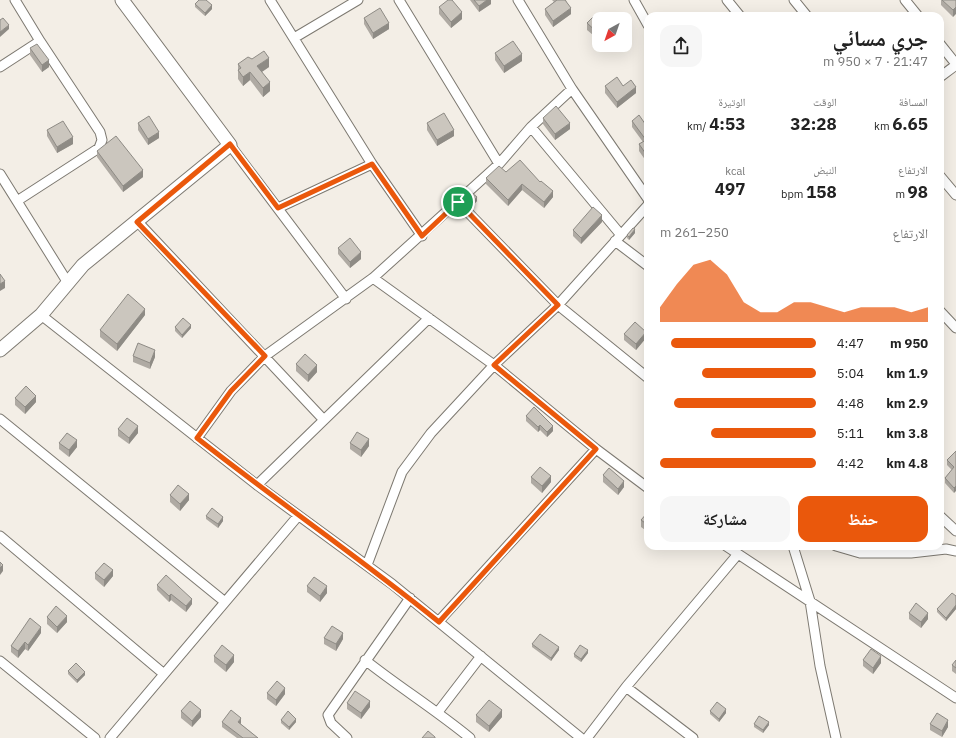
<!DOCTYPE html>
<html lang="ar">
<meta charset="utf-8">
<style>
body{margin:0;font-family:"IBM Plex Sans","Noto Naskh Arabic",sans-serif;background:#f6f6f6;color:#222;direction:rtl;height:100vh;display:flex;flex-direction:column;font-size:15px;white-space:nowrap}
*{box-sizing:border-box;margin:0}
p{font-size:13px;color:#767676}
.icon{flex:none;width:22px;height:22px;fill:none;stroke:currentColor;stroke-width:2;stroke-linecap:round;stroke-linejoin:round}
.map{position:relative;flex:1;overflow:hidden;direction:ltr}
.details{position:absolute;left:644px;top:12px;width:300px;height:538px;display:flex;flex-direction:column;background:#fff;border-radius:12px;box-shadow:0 4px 16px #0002;direction:rtl}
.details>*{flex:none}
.needle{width:26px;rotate:220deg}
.controls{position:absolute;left:592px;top:12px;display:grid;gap:8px}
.controls a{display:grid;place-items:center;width:40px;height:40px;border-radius:8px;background:#fff;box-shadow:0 4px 16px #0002;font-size:20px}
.pin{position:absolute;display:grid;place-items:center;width:34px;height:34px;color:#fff;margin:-17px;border:2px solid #fff;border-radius:50%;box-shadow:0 1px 4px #0007}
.round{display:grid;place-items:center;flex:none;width:42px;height:42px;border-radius:12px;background:#f6f6f6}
.summary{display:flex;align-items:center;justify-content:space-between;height:68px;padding:0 16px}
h1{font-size:22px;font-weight:700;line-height:30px}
.figures{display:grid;grid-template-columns:repeat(3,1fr);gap:6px;height:68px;padding:4px 16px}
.figures div{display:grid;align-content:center}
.figures b{font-size:17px;font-weight:700}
.figures small{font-size:11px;font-weight:400}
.figures p{font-size:11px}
.chart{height:112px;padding:8px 16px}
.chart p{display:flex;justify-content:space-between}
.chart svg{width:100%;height:72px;margin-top:4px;fill:#ea580c;opacity:.7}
.primary-button{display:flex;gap:8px;margin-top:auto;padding:8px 16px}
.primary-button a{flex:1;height:46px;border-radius:12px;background:#ea580c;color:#fff;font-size:16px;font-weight:700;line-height:46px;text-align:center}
.primary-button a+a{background:#f6f6f6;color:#222}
ul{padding:0 16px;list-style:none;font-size:13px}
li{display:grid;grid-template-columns:64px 48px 1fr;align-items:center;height:30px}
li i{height:10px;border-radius:5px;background:#ea580c}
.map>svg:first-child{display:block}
</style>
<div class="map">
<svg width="956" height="738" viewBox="0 0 956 738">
<rect width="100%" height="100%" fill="#f3eee6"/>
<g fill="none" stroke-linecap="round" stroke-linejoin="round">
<defs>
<path id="street" d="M15 0 40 41 100 132 102 140 99 148 17 201
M270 0 372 164 422 236
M399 0 499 164
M518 0 572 89 648 199
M634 0 648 25
M727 0 740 16
M794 0 807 16
M905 0 918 16
M294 38 358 0
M940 44 956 64
M0 67 40 41
M940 77 956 65
M531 127 621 235
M230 145 346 299
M0 174 68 283
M940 176 956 195
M458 202 558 305 648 378
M278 208 372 164
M137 221 323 419
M615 241 648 266
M373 278 494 365 596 449 648 488
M940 311 956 328
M41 315 257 485 392 584 581 738
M0 419 225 602
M197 438 231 391 265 356 373 278 499 164 531 127 572 89
M257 485 429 318
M940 516 956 531
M0 536 164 674
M726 546 956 698
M793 546 810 601 820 666 836 738
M836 546 860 553H911L946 549 956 551
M367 565 402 472 431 433 494 365 558 305 648 205
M439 621 596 449
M365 660C399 687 436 710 470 738
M0 661 95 738
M626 687 693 738
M438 712 481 656
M110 738 298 516
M347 738 331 723 328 715 410 598
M587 738 626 687 738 554"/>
<path id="secondary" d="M0 350 41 315 83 265 230 145 122 0"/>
</defs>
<use href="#street" stroke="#7d7971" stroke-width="11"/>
<use href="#secondary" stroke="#7d7971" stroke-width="15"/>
<use href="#street" stroke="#fff" stroke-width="9"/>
<use href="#secondary" stroke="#fff" stroke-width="13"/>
</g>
<path fill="#afaaa3" d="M470 0H491V4L479 12Z
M552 0H566L571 14 553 27 545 15V9L554 2Z
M941 0H956L953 17 941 5Z
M195 4 212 9 205 16 195 7Z
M439 7 462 19 451 28 439 14Z
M364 18 389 29 373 39 364 24Z
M599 19V40L587 30V23Z
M30 48 49 67 42 72 30 55Z
M495 53 522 61 504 73 495 60Z
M252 59 269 67 262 72 270 91 263 97 250 80 243 86 238 79V64Z
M605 86H623L636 93 617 108 605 93Z
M543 118 570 129 555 140 543 124Z
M632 121 648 128V164L639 151V144L643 142 632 127Z
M138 123 159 138 148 145 138 130Z
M427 123 454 136 437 146 427 130Z
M47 130 73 144 57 153 47 136Z
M97 151 143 177 123 192 97 157Z
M506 172 540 182 553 197 544 208 522 190 508 206 486 184V178Z
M466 199 477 201 471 207 466 202Z
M602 222 581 244 573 236V230Z
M635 233 629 240 627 238V235Z
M338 248 361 259 350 268 338 254Z
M145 315 117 351 100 337V330Z
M175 327 191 328 182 338 175 331Z
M624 334 646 338 636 350 624 340Z
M133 356 155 357 150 369 133 362Z
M296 364 317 372 308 382 296 371Z
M15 398 36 402 25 414 15 405Z
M526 416 553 431 547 437 540 430 538 432 526 421Z
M118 429 138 433 129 444 118 436Z
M59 443 77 447 69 457 59 449Z
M350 443 369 446 361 457 350 449Z
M956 451 954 493 945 483V478L952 470 947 465V460Z
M603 475 624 487 618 495 603 482Z
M531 477 551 482 542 493 531 483Z
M170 495 189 500 180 511 170 502Z
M648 512V532L641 527V520Z
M206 516 223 521 218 528 206 519Z
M95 573 113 576 104 587 95 579Z
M157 585 192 604 186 612 171 600 169 602 157 590Z
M307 586 327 593 320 602 307 592Z
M956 596V609L946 621 937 612V609Z
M909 613 928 619 921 628 909 619Z
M47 617 67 622 57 633 47 624Z
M41 633 28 651 25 649 18 658 11 652V646Z
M324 638 343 639 336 651 324 644Z
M532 644 559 650 551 661 532 647Z
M588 653 581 662 574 657V654Z
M214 656 234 662 226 672 214 662Z
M863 660 881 663 873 674 863 666Z
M956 660V674L952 671V665Z
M68 671 85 675 77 683 68 674Z
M267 693 285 694 276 706 267 699Z
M347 703 370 707 361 719 347 709Z
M181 711 201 717 192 727 181 718Z
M710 711 726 713 719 722 710 714Z
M476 715 502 717 489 732 476 722Z
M281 720 296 722 289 730 281 723Z
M222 722 241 723V724L258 738H237L222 727Z
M754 724 769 725 763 733 754 727Z
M930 724 948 727 942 737 930 730Z"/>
<path fill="#8e8b85" d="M487 0H491V4L479 12V6Z
M212 5V9L205 16V13Z
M956 7V14L953 17V10Z
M571 8V14L553 27V21Z
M462 12V19L451 28V22Z
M389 23V29L373 39V33Z
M9 25V29L0 37V32Z
M522 54V61L504 73V66Z
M269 58V67L257 75V66Z
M49 60V67L42 72V65Z
M250 72V80L243 86V77Z
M270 82V91L263 97V88Z
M636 87V93L617 108V102Z
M570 123V129L555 140V134Z
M454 130V136L437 146V140Z
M159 132V138L148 145V139Z
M73 137V144L57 153V147Z
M143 170V177L123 192V186Z
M522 184V190L508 206V200Z
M553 191V197L544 208V202Z
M477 197V201L471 207V204Z
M602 215V222L581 244V238Z
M635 229V233L629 240V237Z
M361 252V259L350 268V262Z
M5 281V288L0 291V284Z
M145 309V315L117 351V344Z
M191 325V328L182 338V335Z
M646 332V338L636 350V344Z
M155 350V357L150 369V363Z
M317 365V372L308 382V375Z
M36 396V402L25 414V407Z
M540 425V430L538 432V427Z
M138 426V433L129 444V438Z
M553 426V431L547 437V432Z
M369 439V446L361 457V450Z
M77 440V447L69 457V450Z
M551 476V482L542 493V486Z
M624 481V487L618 495V489Z
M956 486V491L954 493V488Z
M189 494V500L180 511V504Z
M223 517V521L218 528V524Z
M3 565V571L0 575V568Z
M113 570V576L104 587V580Z
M327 586V593L320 602V596Z
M171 594V600L169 602V596Z
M192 599V604L186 612V606Z
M956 605V609L946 621V618Z
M928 613V619L921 628V622Z
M67 616V622L57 633V627Z
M41 627V633L28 651V645Z
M343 633V639L336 651V644Z
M25 642V649L18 658V651Z
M559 647V650L551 661V658Z
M588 650V653L581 662V659Z
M234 655V662L226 672V665Z
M881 656V663L873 674V668Z
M85 672V675L77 683V680Z
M285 688V694L276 706V700Z
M370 701V707L361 719V713Z
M726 709V713L719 722V719Z
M201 710V717L192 727V721Z
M502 710V717L489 732V726Z
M241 718V723L238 727V722Z
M296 719V722L289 730V727Z
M948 720V727L942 737V731Z
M769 722V725L763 733V730Z"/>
<path fill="#cbc6be" stroke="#8e8b85" d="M199 0H206L212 5 205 13 195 4Z
M448 0H452L462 12 451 22 439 7Z
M474 0H487L479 6Z
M557 0H565L571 8 553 21 545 9Z
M942 0H956V7L953 10Z
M380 8 389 23 373 33 364 18Z
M597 13 604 19H599V34L587 23Z
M681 13 683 16H676Z
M864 13 867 16H860Z
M3 18 9 25 0 32V20Z
M513 41 522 54 504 66 495 53Z
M37 44 49 60 42 65 30 48Z
M264 51 269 58 257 66 270 82 263 88 250 72 243 77 238 70 241 68 238 64 248 57 252 59Z
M617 77 623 86 631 80 636 87 617 102 605 86Z
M556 106 570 123 555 134 543 118Z
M444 113 454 130 437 140 427 123Z
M639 115 648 128V157L639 144 646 140 632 121Z
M149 116 159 132 148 139 138 123Z
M63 121 73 137 57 147 47 130Z
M116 136 143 170 123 186 97 151Z
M520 160 540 182 541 181 553 191 544 202 522 184 508 200 486 178 499 166 506 172Z
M472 193 477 197 471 204 466 199Z
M593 207 602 215 581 238 573 230Z
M633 228 635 229 629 237 627 235Z
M350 238 361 252 350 262 338 248Z
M0 274 5 281 0 284Z
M128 294 145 309 117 344 100 330Z
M183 318 191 325 182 335 175 327Z
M635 322 646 332 636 344 624 334Z
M138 343 155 350 150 363 133 356Z
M305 354 317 365 308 375 296 364Z
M26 386 36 396 25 407 15 398Z
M534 407 553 426 547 432 540 425 538 427 526 416Z
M127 418 138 426 129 438 118 429Z
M357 432 369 439 361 450 350 443Z
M67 433 77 440 69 450 59 443Z
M956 451V486L954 488 945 478 954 467 947 460Z
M540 467 551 476 542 486 531 477Z
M609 468 624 481 618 489 603 475Z
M178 485 189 494 180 504 170 495Z
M212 508 223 517 218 524 206 516Z
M648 512V525L641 520Z
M0 562 3 565 0 568Z
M104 563 113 570 104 580 95 573Z
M166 575 192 599 186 606 171 594 169 596 157 585Z
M314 577 327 586 320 596 307 586Z
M952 593 956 596V605L946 618 937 609Z
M916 603 928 613 921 622 909 613Z
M56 606 67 616 57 627 47 617Z
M30 618 41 627 28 645 25 642 18 651 11 646Z
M332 626 343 633 336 644 324 638Z
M540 634 559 647 551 658 532 644Z
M222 645 234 655 226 665 214 656Z
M580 645 588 650 581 659 574 654Z
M871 649 881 656 873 668 863 660Z
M956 660V668L952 665Z
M76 663 85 672 77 680 68 671Z
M277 681 285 688 276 700 267 693Z
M355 691 370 701 361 713 347 703Z
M489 700 502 710 489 726 476 715Z
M190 701 201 710 192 721 181 711Z
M717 702 726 709 719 719 710 711Z
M231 710 241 718 238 722 258 738H243L222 722Z
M288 711 296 719 289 727 281 720Z
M937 713 948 720 942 731 930 724Z
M759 716 769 722 763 730 754 724Z
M428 731 435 737V738H422Z"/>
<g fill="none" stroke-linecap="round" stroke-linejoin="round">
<defs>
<path id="route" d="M230 144 278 208 372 164 422 236 458 202 558 305 494 365 596 449 439 622C360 558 277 501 197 438L231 391 265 356 137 222Z"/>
</defs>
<use href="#route" stroke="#fff" stroke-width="8"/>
<use href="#route" stroke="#ea580c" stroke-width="5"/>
</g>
</svg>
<div class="controls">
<a><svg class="needle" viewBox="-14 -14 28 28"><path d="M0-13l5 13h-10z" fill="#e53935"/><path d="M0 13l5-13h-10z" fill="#767676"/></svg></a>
</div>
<div class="pin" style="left:458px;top:202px;background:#1e9e55"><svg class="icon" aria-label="arrive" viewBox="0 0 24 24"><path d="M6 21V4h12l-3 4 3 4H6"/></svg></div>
<section class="details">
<div class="summary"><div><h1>جري مسائي</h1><p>21:47 · 7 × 950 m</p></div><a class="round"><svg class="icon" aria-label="share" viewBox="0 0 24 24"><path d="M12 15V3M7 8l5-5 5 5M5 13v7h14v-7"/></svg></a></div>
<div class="figures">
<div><p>المسافة</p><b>6.65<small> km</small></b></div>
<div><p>الوقت</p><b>32:28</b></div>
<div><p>الوتيرة</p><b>4:53<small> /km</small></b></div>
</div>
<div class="figures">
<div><p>الارتفاع</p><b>98<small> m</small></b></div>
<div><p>النبض</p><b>158<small> bpm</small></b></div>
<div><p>kcal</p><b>497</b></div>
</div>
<div class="chart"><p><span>الارتفاع</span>250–261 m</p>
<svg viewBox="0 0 160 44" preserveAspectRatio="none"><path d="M0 44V35L10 21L20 9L30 6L40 15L50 32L60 38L70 38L80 32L90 32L100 35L110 38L120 35L130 35L140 35L150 38L160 35V44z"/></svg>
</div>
<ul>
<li><b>950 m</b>4:47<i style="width:93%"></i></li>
<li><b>1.9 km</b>5:04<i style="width:73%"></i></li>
<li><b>2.9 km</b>4:48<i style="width:91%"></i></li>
<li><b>3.8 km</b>5:11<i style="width:67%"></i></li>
<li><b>4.8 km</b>4:42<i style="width:100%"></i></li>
</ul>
<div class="primary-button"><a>حفظ</a><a>مشاركة</a></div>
</section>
</div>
